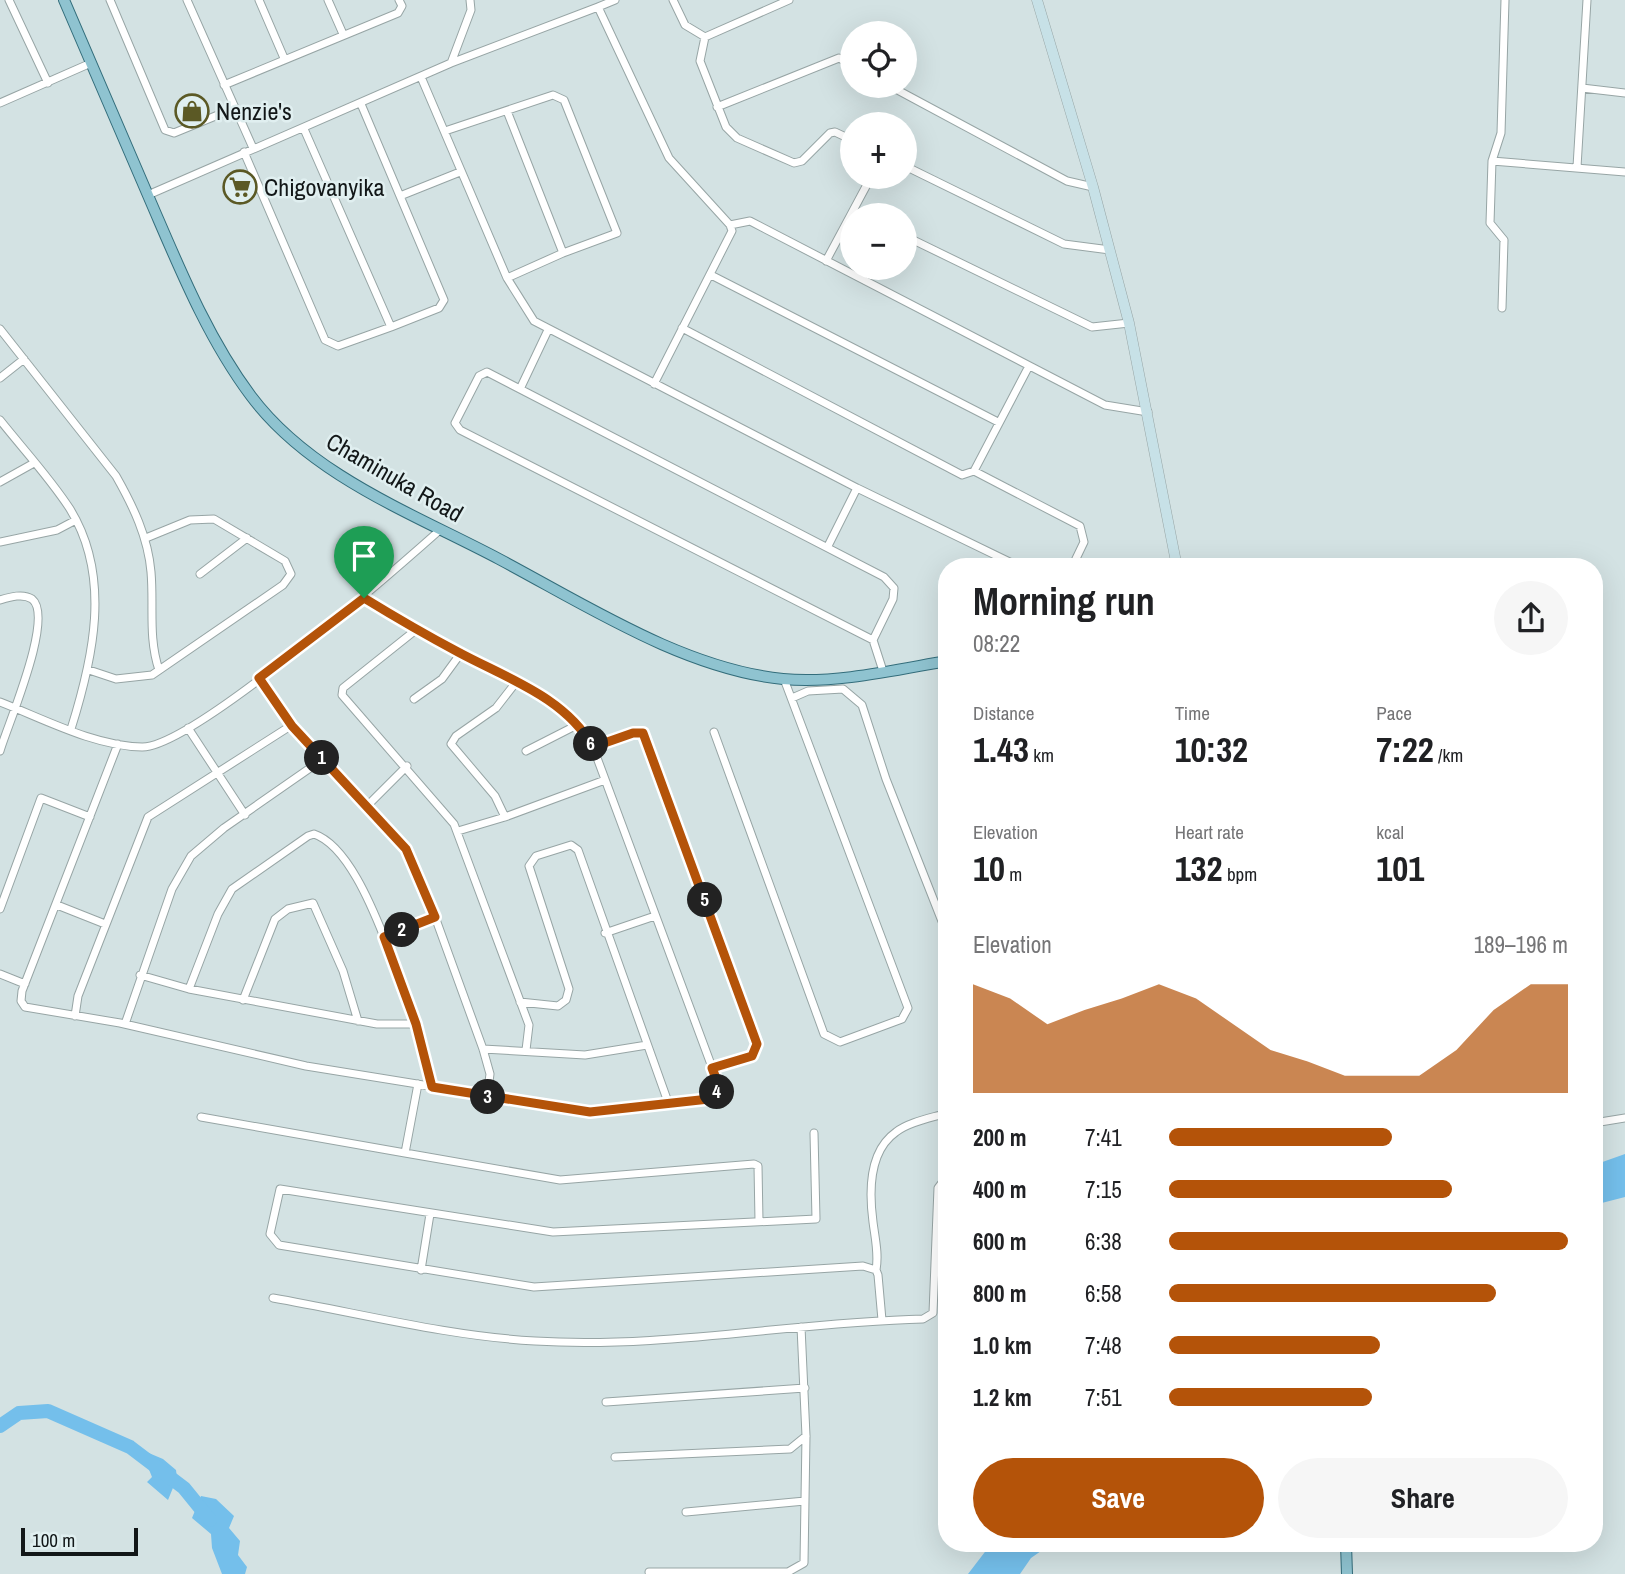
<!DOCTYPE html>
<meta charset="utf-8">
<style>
body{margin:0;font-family:"Archivo Narrow",sans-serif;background:#f6f6f6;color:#202124;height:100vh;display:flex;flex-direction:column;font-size:26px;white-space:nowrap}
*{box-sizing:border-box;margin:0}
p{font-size:23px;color:#757577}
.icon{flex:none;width:38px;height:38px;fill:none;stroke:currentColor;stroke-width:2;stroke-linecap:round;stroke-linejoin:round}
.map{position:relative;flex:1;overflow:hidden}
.side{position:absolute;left:938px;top:558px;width:665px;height:994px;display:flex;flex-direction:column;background:#fff;border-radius:28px;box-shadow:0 7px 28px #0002}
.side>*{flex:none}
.tools{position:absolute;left:840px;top:21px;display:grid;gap:14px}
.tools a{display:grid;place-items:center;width:77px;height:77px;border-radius:50%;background:#fff;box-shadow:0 7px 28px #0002;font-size:35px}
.scale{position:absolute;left:21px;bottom:18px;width:117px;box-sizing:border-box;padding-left:7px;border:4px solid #121718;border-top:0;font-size:19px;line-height:24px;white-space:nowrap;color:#121718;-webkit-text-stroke:5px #e0eff0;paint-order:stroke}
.pin{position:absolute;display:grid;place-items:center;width:60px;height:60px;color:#fff;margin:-72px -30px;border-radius:50% 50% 50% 0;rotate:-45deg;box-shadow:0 0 7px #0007}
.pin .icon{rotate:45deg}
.km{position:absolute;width:35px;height:35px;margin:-18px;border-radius:50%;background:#222;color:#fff;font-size:19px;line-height:35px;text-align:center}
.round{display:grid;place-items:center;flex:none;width:74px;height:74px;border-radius:37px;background:#f6f6f6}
.overview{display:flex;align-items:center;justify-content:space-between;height:119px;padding:0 35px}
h1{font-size:38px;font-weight:700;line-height:52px}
.metrics{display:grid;grid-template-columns:repeat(3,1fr);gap:10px;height:119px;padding:7px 35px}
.metrics div{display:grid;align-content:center}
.metrics b{font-size:35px;font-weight:700}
.metrics small{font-size:19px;font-weight:400}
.metrics p{font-size:19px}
.chart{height:196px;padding:14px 35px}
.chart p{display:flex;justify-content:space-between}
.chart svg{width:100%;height:126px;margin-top:7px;fill:#b45309;opacity:.7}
.action{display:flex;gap:14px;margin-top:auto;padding:14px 35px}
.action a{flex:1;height:80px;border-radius:42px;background:#b45309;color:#fff;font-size:28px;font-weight:700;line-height:80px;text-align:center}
.action a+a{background:#f6f6f6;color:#202124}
ul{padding:0 35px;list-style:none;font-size:23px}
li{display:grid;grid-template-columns:112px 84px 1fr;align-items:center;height:52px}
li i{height:18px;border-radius:9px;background:#b45309}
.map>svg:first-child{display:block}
</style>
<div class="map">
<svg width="1625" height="1574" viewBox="0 0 1625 1574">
<rect width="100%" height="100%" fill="#d3e2e3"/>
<path fill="#74bfeb" d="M1625 1154V1197L1594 1205V1165Z
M144 1451 163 1459 176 1470 177 1478 168 1500 147 1482 152 1477 146 1462 138 1456Z
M201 1496 216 1499 234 1516 229 1528 240 1541 238 1555 247 1567 245 1574H222L212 1548 211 1534 192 1518Z
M991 1544H1051L1031 1558 1020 1574H968Z"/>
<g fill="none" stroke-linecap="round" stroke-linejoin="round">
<path stroke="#74bfeb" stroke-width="14" d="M0 1426 19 1413 48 1411 130 1447 184 1488 210 1520"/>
<defs>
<path id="minor" d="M9 0 48 83
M110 0 165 130 174 133 235 108
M187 0 253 148
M259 0 284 58
M328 0 343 34
M673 0 685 25 705 37 700 61 726 127 737 138 794 163 802 161 830 133 835 132 852 140
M598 7 615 0
M705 37 789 0
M451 63 598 7 669 158 730 225
M421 77 507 278 534 321 857 488 1020 567
M224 85 398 13 402 6 399 0
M890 86 1067 181 1093 187
M1582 88 1625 93
M0 103 91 63
M717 107 839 58 852 65
M507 111 563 253
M304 129 391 327 439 308 444 300 361 104
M445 131 553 95 564 100 617 233 563 253 507 278
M244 152 325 340 338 346 391 327
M1492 161 1625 172
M905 166 1064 244 1110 250
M1577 167 1587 0
M148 195 451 63 471 10 470 0
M400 196 460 172
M905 236 1092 327 1129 323
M826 261 871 177
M711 275 998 422
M1502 308 1504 240 1490 223 1492 161 1501 133 1505 0
M682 328 962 475 974 471 1029 366
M0 329 116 476C133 506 148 537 151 572 154 606 148 637 159 670
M0 378 24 359
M654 384 732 231 730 225 750 221 1105 405 1148 412
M520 389 548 330
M0 420C23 449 50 478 70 509 112 577 93 659 71 729
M974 471 1080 526 1084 542 1072 567
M0 482 34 463
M0 542 57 530 76 520
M828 546 857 488
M200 574 247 538
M0 600C10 597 23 593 32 599 55 617 7 726 0 751
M417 629 343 688 342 695 454 824 529 1025 526 1050
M873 640 460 430 455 423 479 376 487 372 884 577 894 588 893 599 873 640 883 671
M89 670 116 679 152 675 283 585 291 574 285 561 214 519 190 520 146 538
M259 678 292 725 406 849 426 892 483 1049 490 1074 487 1097
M792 698 808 691 843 689 862 705 886 779 947 934
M414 699 442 679 461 653
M0 702C44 719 94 746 142 747 192 748 396 569 441 529
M188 728 245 815
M714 732 824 1034 840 1042 902 1019 908 1008 784 679
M118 744 22 991 21 1001 25 1007 120 1023 306 1066 590 1112 709 1099 717 1095 719 1086 593 747C565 697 506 678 458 652 426 635 395 617 364 598
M593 747 633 733H643L648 743 757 1044 752 1056 712 1068
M526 751 577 725
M367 806 407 766
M505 817 495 796 451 744 456 736 496 708 517 681
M458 831 505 817 605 780
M57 905 105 924
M0 909 41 798 90 817
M605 933 655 916
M384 937 416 1024 432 1087
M0 974 25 984
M140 975 189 989 377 1024H416
M189 989 218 914 232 889 308 836 314 834C347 845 372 907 384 937L435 917
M243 1000 275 919 288 909 313 903 343 971 358 1021
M520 1002 558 1006 566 1000 569 989 529 866 536 856 571 845 578 850 668 1102
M75 1016 78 996 148 817 292 725
M125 1024 172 889 191 856 224 828 323 759
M483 1049 585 1055 647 1045
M418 1084 405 1153 560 1180 754 1164 758 1166 759 1221
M201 1117 405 1153
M1594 1123 1625 1118
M814 1133 816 1219 553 1232 280 1189 270 1234 279 1245 534 1287 863 1266 876 1270 878 1275 882 1320
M421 1270 430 1214
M876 1270C879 1254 875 1238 873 1222 869 1192 869 1151 896 1132 909 1122 931 1118 947 1113
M273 1298C359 1313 447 1336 535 1341 664 1349 794 1322 923 1319L933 1313 938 1188 947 1176
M606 1402 805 1388
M615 1457 790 1449 806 1436
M686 1512 805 1501
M649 1572H788L804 1563 806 1436 801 1327"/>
<path id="secondary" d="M1037 0 1093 187 1129 323 1177 567"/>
<path id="primary" d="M64 0C93 69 123 138 153 207 181 272 209 340 251 396 311 476 414 514 499 559 586 605 684 669 783 679 836 684 895 670 947 661
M1346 1544 1347 1574"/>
</defs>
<use href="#minor" stroke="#97a5a5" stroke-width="9"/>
<use href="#secondary" stroke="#97a5a5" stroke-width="11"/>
<use href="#primary" stroke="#336d7b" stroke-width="12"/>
<use href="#minor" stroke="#fff" stroke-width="7"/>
<use href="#secondary" stroke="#c7e1e7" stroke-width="10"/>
<use href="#primary" stroke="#8fc3d0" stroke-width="10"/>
</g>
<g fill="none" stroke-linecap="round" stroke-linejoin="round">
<defs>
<path id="route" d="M364 598C395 617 426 635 458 652 506 678 565 697 593 747L633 733H643L757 1044 752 1056 712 1068 719 1086 717 1095 709 1099 590 1112 432 1087 416 1024 384 937 435 917 406 849 292 726 259 678Z"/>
</defs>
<use href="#route" stroke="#fff" stroke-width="14"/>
<use href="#route" stroke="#b45309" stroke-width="9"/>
</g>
<defs>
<symbol id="shop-ring" viewBox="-11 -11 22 22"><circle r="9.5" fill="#e0eff0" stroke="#5b5925" stroke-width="1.5"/><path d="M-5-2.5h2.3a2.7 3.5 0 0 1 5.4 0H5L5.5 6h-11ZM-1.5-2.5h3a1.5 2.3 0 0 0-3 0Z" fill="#5b5925"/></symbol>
<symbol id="supermarket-ring" viewBox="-11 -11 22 22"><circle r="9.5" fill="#e0eff0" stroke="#5b5925" stroke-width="1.5"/><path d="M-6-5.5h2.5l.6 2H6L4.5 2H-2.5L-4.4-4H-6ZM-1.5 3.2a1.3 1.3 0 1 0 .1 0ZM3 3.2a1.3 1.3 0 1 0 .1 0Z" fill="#5b5925"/></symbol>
</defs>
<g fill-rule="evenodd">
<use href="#shop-ring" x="173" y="92" width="38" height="38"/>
<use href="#supermarket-ring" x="221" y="168" width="38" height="38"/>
</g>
<g text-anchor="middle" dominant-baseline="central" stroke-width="5" stroke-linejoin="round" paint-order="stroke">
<g font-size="24" fill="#121718" stroke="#e0eff0" text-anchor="start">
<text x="216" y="111">Nenzie's</text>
<text x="264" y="187">Chigovanyika</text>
</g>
<g font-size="24" fill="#121718" stroke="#e0eff0">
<text transform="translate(395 477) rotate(30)">Chaminuka Road</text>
</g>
</g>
</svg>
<div class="tools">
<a><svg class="icon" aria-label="locate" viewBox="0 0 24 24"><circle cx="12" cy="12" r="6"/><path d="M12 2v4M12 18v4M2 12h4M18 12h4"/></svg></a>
<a>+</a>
<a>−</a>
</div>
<div class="scale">100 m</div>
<div class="pin" style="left:364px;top:598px;background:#1e9e55"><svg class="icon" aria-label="arrive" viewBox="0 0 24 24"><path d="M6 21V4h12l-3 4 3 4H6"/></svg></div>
<b class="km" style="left:322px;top:758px">1</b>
<b class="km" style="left:402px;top:930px">2</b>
<b class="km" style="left:488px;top:1097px">3</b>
<b class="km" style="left:717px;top:1092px">4</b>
<b class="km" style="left:705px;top:900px">5</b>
<b class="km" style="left:591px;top:744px">6</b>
<section class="side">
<div class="overview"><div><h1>Morning run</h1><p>08:22</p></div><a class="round"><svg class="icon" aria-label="share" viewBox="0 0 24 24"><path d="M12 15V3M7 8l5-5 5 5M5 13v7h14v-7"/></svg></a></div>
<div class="metrics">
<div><p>Distance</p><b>1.43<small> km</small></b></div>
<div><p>Time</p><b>10:32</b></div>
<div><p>Pace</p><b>7:22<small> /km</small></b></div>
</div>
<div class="metrics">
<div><p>Elevation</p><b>10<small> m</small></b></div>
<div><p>Heart rate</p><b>132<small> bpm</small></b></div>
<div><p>kcal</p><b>101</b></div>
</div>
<div class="chart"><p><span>Elevation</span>189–196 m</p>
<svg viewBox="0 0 160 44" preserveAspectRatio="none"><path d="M0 44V6L10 11L20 20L30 15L40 11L50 6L60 11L70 20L80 29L90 33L100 38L110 38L120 38L130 29L140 15L150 6L160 6V44z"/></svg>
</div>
<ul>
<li><b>200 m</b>7:41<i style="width:56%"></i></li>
<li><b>400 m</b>7:15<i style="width:71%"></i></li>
<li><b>600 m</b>6:38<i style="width:100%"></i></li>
<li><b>800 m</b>6:58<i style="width:82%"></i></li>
<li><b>1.0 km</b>7:48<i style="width:53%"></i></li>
<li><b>1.2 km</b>7:51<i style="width:51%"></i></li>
</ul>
<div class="action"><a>Save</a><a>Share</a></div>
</section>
</div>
